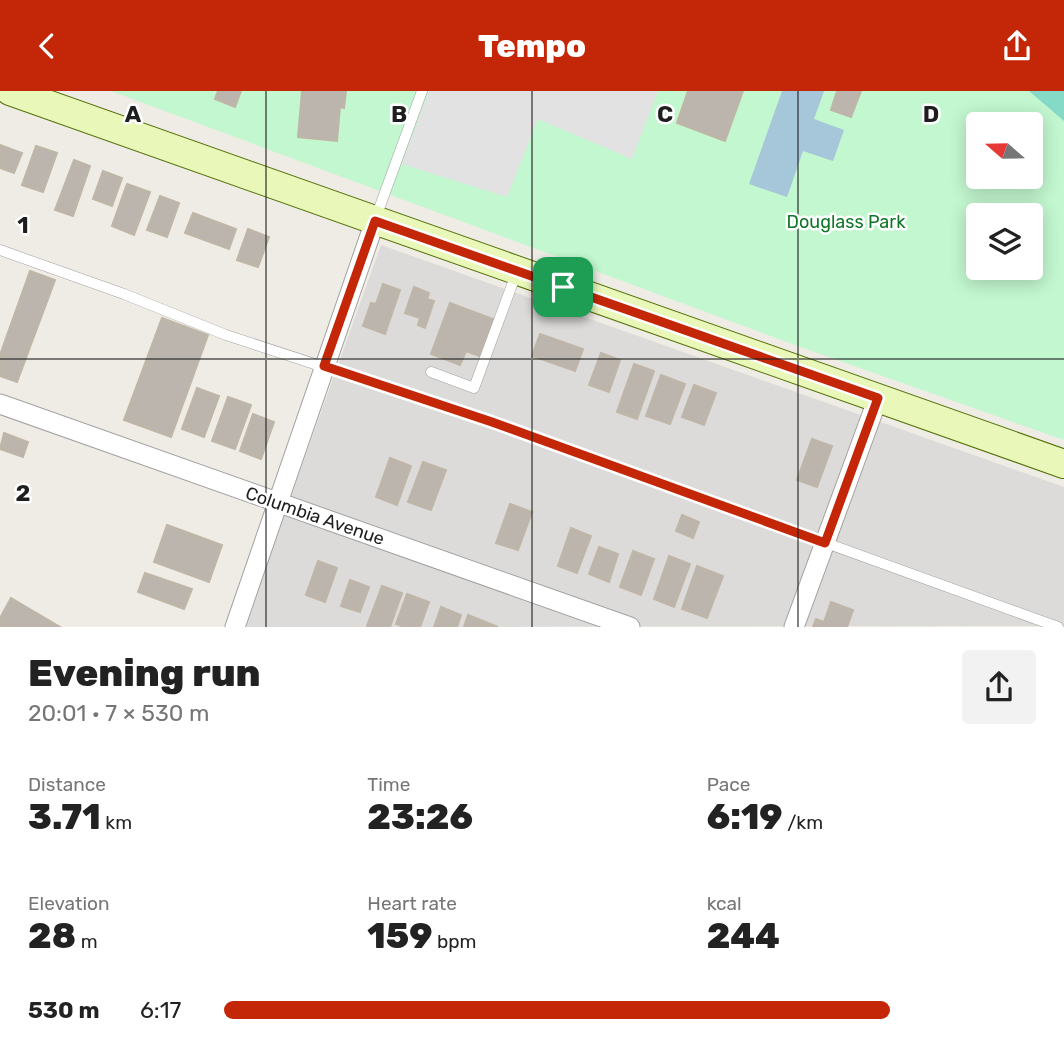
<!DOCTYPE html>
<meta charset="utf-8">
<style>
body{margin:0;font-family:Rubik,sans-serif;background:#f2f2f2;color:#222;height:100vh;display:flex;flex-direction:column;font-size:26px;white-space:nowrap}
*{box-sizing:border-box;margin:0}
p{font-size:23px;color:#767676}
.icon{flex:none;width:38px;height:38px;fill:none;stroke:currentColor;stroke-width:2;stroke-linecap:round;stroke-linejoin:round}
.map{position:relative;height:536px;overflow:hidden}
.details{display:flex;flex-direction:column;background:#fff;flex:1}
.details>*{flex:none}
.needle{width:46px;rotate:290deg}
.controls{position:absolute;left:966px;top:21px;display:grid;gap:14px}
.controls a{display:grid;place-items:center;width:77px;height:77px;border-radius:7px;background:#fff;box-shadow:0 4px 18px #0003;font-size:35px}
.pin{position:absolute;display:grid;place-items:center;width:60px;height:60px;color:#fff;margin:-30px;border-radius:14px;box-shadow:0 4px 10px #0006}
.round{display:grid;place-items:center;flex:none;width:74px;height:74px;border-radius:7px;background:#f2f2f2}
.summary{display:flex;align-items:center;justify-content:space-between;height:119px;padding:0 28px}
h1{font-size:38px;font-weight:800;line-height:52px}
.figures{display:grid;grid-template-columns:repeat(3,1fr);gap:10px;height:119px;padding:7px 28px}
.figures div{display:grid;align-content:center}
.figures b{font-size:35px;font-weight:800}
.figures small{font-size:19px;font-weight:400}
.figures p{font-size:19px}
ul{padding:0 28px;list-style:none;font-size:23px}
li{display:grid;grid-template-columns:112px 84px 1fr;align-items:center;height:52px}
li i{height:18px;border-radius:9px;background:#c32708}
header{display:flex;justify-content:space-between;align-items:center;height:91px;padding:0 28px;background:#c32708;color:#fff;font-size:32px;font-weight:800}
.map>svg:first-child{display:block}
</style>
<header><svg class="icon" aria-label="back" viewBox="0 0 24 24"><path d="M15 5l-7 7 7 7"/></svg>Tempo<svg class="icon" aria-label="share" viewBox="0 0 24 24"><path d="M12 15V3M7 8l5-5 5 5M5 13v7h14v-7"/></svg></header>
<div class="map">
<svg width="1064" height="536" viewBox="0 0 1064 536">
<rect width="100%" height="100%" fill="#eeece4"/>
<path fill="#dcdbda" d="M381 154 1064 396V535L244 536Z"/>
<path fill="#c2f7cf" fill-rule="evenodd" d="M111 0H1064V349L792 253ZM978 33H1031V86H978ZM978 124H1031V177H978Z"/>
<path fill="#85dac7" d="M1029 0H1064V30Z"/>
<path fill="#e2e2e2" d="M429 0H658L632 68 538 28 507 106 402 73Z"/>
<path fill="#a6c6da" d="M782 0H824L814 28 844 39 833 70 803 60 787 106 749 93Z"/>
<path fill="#bbb5ad" stroke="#bfb6a7" stroke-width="2" d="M218 0H241L235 16 215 8Z
M302 0H346L344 17 340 16 337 50 298 46Z
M688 0H743L725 50 677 32Z
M837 0H861L851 26 831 19Z
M0 54 22 62 14 82 0 77Z
M36 55 57 62 43 101 22 94Z
M74 69 90 75 73 125 55 119Z
M103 80 122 87 112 115 93 108Z
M127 93 150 101 134 144 112 135Z
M160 105 179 112 167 146 147 139Z
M193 122 236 138 229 158 185 142Z
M248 138 269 146 258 176 237 169Z
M30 180 55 189 17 291 0 285V264Z
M383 193 400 199 385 243 363 235 371 212 376 213Z
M414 196 429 202 427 208 434 210 425 237 418 234 420 227 405 222Z
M450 212 493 228 479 265 466 260 460 274 431 263Z
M162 227 208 244 171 346 124 329Z
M540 243 583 258 575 280 532 265Z
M601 262 620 269 609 301 589 294Z
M634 273 654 280 637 328 617 321Z
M661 284 685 293 670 333 646 325Z
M694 294 716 302 704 334 682 326Z
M197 297 219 305 204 346 182 338Z
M228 306 251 314 235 358 212 350Z
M253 323 274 331 261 368 240 360Z
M4 342 28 351 23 366 0 358Z
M812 348 832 355 817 396 797 389Z
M390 367 411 375 397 414 376 406Z
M423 371 446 379 431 419 408 411Z
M510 413 532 421 518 459 496 452Z
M682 424 699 431 693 447 676 440Z
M167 434 222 454 209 491 154 471Z
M571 437 591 445 577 482 558 475Z
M599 456 618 463 609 491 589 483Z
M633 460 654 468 641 504 620 496Z
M669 465 690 473 674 516 654 508Z
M318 470 337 477 325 511 306 504Z
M697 475 723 485 707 527 682 518Z
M145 482 192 498 184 518 138 501Z
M350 489 369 496 360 521 341 515Z
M382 495 402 502 390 536H369L367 535Z
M407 503 429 511 420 536H404L396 533Z
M11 507 60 536H0V527Z
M831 511 853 519 847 536H813L816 528 824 531Z
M441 516 461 524 457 536H434Z
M468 524 498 536H464Z"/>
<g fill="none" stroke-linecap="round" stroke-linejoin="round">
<defs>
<path id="service" d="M376 126 422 0
M0 159 124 203 226 244 492 331 1058 536
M431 281 474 297 516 183"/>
<path id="minor" d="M0 313 630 536
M235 536 375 130
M794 536 878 307"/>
<path id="secondary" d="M10 0 1064 373"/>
</defs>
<use href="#service" stroke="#a2a2a2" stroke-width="11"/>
<use href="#minor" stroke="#a2a2a2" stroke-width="21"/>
<use href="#secondary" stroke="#547009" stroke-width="30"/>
<use href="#service" stroke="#fff" stroke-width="10"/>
<use href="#minor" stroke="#fff" stroke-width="19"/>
<use href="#secondary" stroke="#e9f7b9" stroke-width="28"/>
</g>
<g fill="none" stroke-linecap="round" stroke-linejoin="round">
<defs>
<path id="route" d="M375 130 878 307 825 452 492 331 324 275Z"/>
</defs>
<use href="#route" stroke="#fff" stroke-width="14"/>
<use href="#route" stroke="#c32708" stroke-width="9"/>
</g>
<path fill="none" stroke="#1e1e1e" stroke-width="2" stroke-opacity="0.55" d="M266 0V536M532 0V536M798 0V536M0 268H1064"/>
<g text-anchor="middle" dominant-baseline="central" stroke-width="5" stroke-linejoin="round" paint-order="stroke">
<g font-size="18" fill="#107729" stroke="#fff">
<text x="846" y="131">Douglass Park</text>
</g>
<g font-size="18" fill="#1e1e1e" stroke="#fff">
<text transform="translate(315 425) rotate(19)">Columbia Avenue</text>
</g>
</g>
<g font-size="23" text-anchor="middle" font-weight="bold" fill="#1e1e1e" stroke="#fff" stroke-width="5" stroke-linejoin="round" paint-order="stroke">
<text x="133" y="31">A</text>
<text x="399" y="31">B</text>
<text x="665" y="31">C</text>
<text x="931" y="31">D</text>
<text x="23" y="142">1</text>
<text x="23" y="410">2</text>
</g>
</svg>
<div class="controls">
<a><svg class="needle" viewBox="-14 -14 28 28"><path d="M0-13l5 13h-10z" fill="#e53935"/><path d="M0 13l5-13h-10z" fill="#767676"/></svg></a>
<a><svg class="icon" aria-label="layers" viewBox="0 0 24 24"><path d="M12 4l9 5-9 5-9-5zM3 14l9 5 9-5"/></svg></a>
</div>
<div class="pin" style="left:563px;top:196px;background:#1e9e55"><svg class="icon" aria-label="arrive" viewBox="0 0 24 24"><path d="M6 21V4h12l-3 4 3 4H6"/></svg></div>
</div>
<section class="details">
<div class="summary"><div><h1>Evening run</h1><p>20:01 · 7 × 530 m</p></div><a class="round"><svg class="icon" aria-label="share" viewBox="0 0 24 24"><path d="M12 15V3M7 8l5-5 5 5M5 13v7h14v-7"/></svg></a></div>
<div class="figures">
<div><p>Distance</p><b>3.71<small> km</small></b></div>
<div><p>Time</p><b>23:26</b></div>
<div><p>Pace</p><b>6:19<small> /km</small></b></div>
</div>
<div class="figures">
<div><p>Elevation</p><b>28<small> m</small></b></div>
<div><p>Heart rate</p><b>159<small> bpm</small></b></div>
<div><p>kcal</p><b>244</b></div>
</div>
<ul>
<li><b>530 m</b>6:17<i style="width:82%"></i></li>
</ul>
</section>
